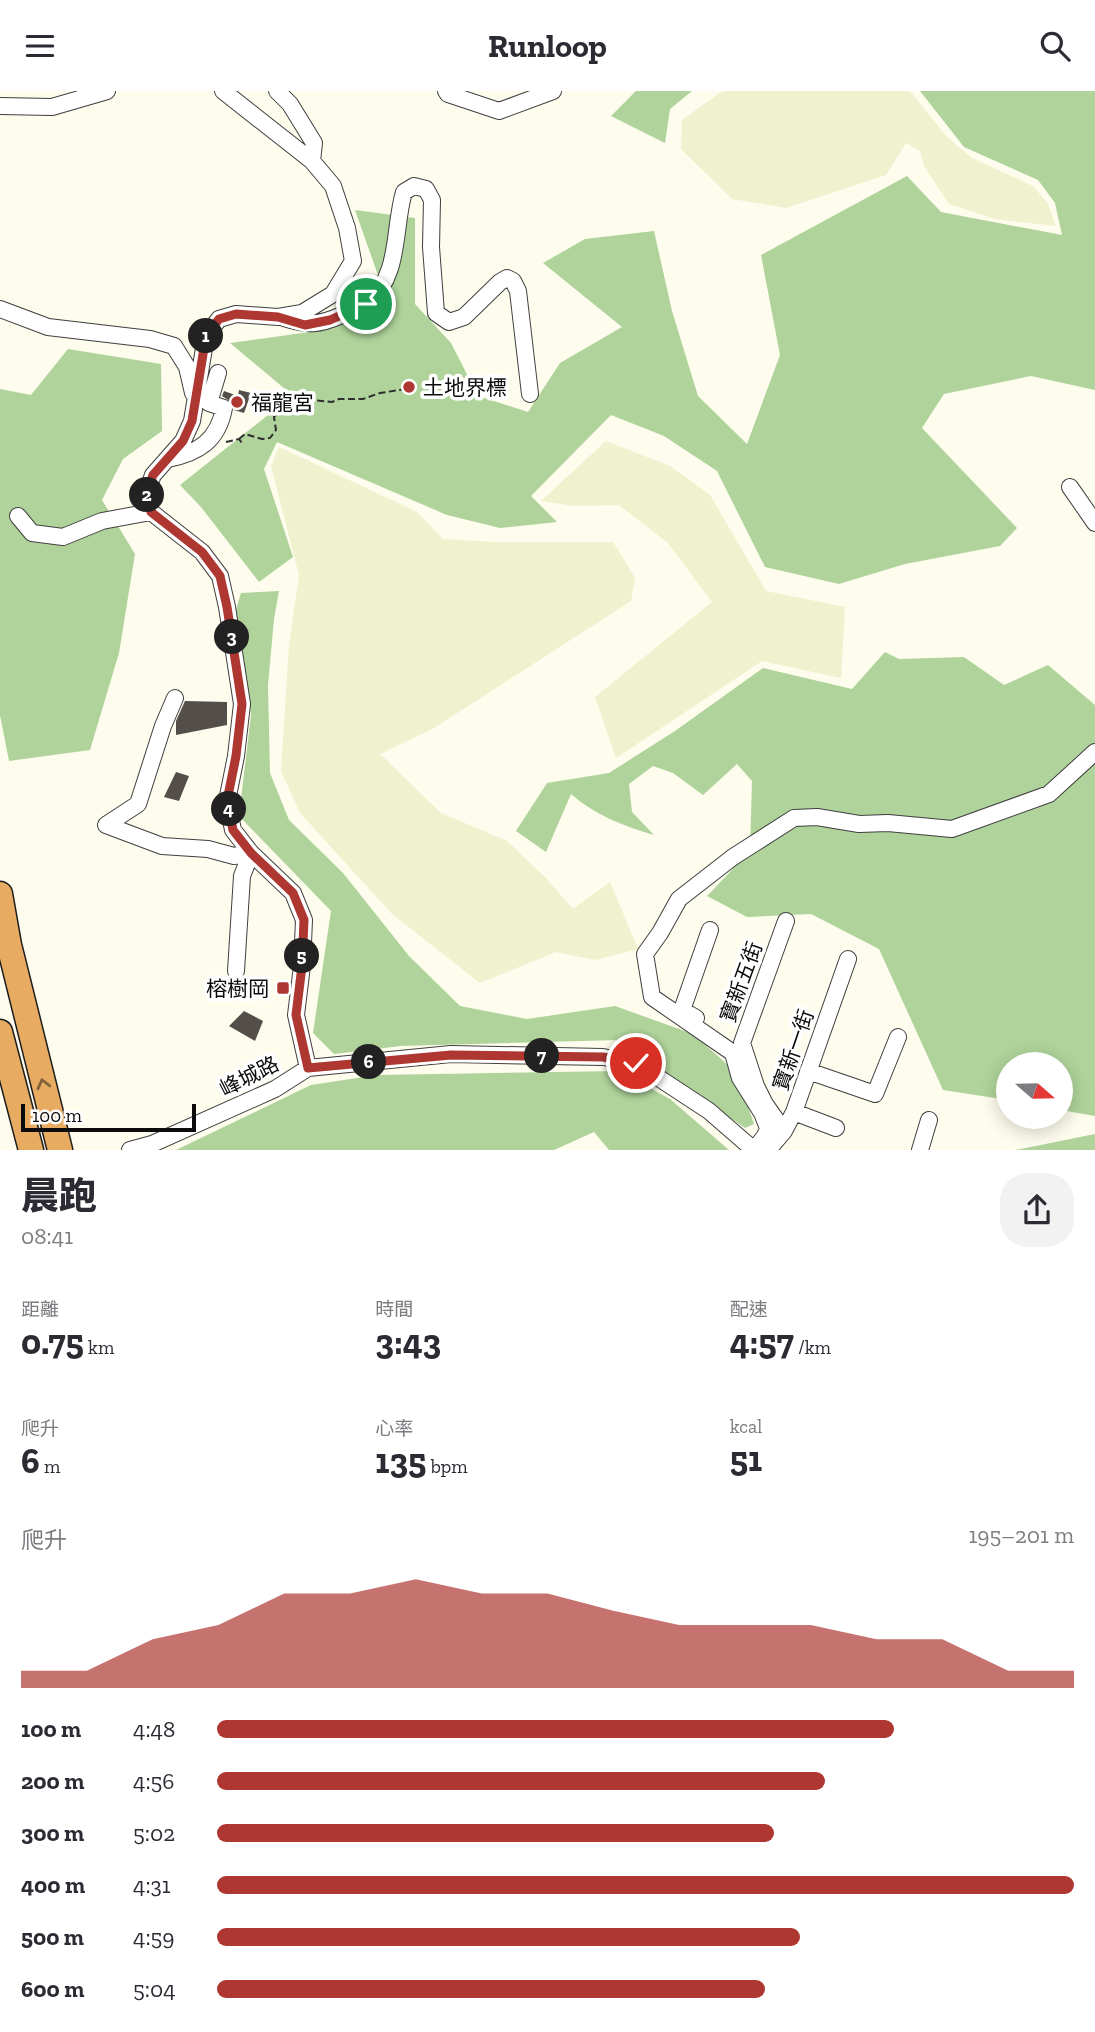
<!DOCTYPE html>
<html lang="zh-TW">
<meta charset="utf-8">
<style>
body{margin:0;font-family:"Zilla Slab","Noto Sans TC",serif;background:#f2f2f3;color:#2b2b33;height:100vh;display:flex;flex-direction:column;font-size:26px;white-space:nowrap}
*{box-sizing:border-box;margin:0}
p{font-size:23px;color:#7c7c81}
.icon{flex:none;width:38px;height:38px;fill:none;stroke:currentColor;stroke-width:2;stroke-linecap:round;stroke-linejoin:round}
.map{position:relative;height:1059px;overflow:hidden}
.side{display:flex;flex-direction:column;background:#fff;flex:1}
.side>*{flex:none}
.needle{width:46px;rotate:110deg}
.controls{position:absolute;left:996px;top:961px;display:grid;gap:14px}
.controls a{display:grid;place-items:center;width:77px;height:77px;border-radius:50%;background:#fff;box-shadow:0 4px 18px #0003;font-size:35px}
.scale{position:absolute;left:21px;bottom:18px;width:175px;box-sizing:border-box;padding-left:7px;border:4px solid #0c0c0c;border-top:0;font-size:19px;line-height:24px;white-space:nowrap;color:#0c0c0c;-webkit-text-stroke:5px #fff;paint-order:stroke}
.pin{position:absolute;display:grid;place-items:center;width:60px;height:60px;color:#fff;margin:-30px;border:4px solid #fff;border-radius:50%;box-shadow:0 2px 7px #0007}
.km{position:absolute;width:35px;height:35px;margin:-18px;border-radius:50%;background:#222;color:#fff;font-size:19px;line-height:35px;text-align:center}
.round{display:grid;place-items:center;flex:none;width:74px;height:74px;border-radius:28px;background:#f2f2f3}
.head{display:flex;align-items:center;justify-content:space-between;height:119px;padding:0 21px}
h1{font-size:38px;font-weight:800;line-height:52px}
.stats{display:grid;grid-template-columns:repeat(3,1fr);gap:10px;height:119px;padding:7px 21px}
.stats div{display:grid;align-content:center}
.stats b{font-size:35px;font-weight:800}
.stats small{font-size:19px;font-weight:400}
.stats p{font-size:19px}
.chart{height:196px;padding:14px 21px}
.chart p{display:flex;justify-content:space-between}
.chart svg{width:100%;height:126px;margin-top:7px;fill:#ae3731;opacity:.7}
ul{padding:0 21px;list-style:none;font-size:23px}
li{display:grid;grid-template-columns:112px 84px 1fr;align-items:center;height:52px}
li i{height:18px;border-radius:9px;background:#ae3731}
header{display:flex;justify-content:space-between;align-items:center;height:91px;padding:0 21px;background:#fff;font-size:32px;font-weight:800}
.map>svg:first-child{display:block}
</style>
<header><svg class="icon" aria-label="menu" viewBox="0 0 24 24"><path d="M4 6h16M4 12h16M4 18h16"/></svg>Runloop<svg class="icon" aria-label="search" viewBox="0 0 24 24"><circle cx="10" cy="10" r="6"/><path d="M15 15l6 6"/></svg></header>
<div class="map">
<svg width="1095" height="1059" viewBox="0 0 1095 1059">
<rect width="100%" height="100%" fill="#fdfced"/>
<path fill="#f0f1cf" d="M728 0H910L947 46 972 67 1033 95 1048 113 1056 135 995 128 949 113 924 75 920 60 906 52 886 84 786 117 732 108 681 58 682 29 721 1Z
M606 350 670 375 710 404 766 500 845 516 841 587 762 570 616 667 595 606 712 511 668 452 619 414 574 415 541 410Z
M279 356 417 421 443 448 495 451H613L635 487 631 510 434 637 380 663 441 722 507 750 544 785 573 818 610 791 638 858 595 869 556 861 480 892 392 823 300 722 281 680 289 554 299 484 271 375Z"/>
<path fill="#afd39a" d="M636 0H692L670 18 665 52 611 25Z
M920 0H1095V299L1031 285 944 303 922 337 1017 437 1000 455 905 473 839 493 765 476 717 380 664 345 611 324 531 405 557 431 500 437 447 424 277 351 264 378 293 466 259 491 201 416 180 394 268 324 285 298 230 252 324 239 378 184 355 119 415 127V213L451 252 478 305 528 321 560 272 622 236 543 172 585 148 654 140 672 220 698 305 747 353 780 264 761 164 907 85 941 121 1062 144 1055 112 1038 89 964 56Z
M68 258 161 273 162 340 123 368 102 409 135 463 119 562 90 659 9 670 0 624V298L31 304Z
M279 500 274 528 268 594 270 682 289 729 343 782 409 865 460 915 527 928 615 915 693 943 737 982 754 1033 745 1037 618 949 401 955 334 963 313 942 331 820 239 725 251 624 236 519 241 502Z
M885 561 899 568 964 566 1004 594 1048 574 1095 614V1025L1061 1019 1060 973H1008V1009L943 999 879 858 811 823 747 826 707 805 750 760 752 690 737 673 703 704 673 682 653 675 629 693 632 721 654 744C623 735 595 724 571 703L546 761 516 740 547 692 609 682 675 640 763 577 852 598Z
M619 980 670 1008 729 1059H609L594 1041 554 1059H176L311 994 377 984Z
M1095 1043V1059H1016Z"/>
<path fill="#534e49" d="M239 299 251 302 244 322 234 319 236 314 222 305 224 300 238 305Z
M185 610 227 611V634L176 644V630Z
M176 681 189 685 179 710 164 706Z
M244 920 263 930 255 950 229 935Z"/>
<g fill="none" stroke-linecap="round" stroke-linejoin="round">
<defs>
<path id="minor" d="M223 0 312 70 333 95 347 137 353 170 333 203 302 222 278 226 236 223 219 228 206 245 192 330 183 350 153 384 146 403 151 421 202 461 220 485 227 516 242 613 236 665 227 710 233 739 251 762 293 802 304 829 302 875 296 924 308 977
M277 0 290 13 314 52 312 70
M446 0 448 3 499 20 553 0
M0 15 52 16 107 0
M0 218 48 236 150 248 174 255 187 276 193 302
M284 227C308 235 319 234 342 224 350 220 360 217 367 212 401 185 393 138 404 101L414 95 426 98 432 109 431 156 436 222 449 231 464 226 500 191 507 187 513 190 518 200 530 303
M168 368C198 362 218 350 224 317L209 312 218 282
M1070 396 1095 432
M18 425 32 442 63 446 102 430 151 421
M175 607 163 635 138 713 106 734 162 755 208 758 234 765 251 762
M236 880 242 785 251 762
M696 927 682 919 710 839
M808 980 875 1003 898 946
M794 1021 836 1037
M784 1040 765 1013 756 995 742 952 786 830
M130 1059 152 1053 275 998 308 977 451 963 603 966 636 972 709 1020 754 1059
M754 1059 765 1045 768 1037 762 1022 740 987 733 962 652 906 645 863 660 842 679 808 733 766 794 727 817 726 859 733 888 732 952 738 1049 703 1095 661
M768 1059 784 1040 794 1021 848 868
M920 1059 929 1029"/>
<path id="highway" d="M0 803 9 854 60 1059
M0 941 31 1059"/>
</defs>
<use href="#minor" stroke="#3f3f3f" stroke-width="18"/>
<use href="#highway" stroke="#1d1d1d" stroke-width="27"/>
<path stroke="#2e2e2e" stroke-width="2" stroke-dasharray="7 3.5" stroke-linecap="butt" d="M239 348 245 343 262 348 270 347 276 339 274 326 282 317 313 309 332 311 339 308H363L380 302 412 297
M226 351 239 348 242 352"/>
<use href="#minor" stroke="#fff" stroke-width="16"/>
<use href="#highway" stroke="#e7ab61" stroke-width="24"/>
</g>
<defs><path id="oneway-chevron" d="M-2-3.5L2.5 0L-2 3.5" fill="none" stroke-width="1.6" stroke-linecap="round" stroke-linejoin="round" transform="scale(1.75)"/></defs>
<use stroke="#84633b" href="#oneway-chevron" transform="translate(43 993) rotate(-104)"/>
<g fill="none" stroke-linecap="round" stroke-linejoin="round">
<defs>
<path id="route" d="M366 213 330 229 305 234 278 226 236 223 219 228 206 245 192 330 183 350 153 384 146 403 151 421 202 461 220 485 227 516 242 613 236 665 227 710 233 739 251 762 293 802 304 829 302 875 296 924 308 977 451 964 603 966 636 972"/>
</defs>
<use href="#route" stroke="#fff" stroke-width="14"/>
<use href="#route" stroke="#ae3731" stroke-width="9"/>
</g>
<g fill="#ae3731" stroke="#fff" stroke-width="2.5">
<circle cx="409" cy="296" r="7"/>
<circle cx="237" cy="311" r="7"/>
<rect x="276" y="890" width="14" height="14" rx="3.5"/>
</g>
<g text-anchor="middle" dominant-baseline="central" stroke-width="7" stroke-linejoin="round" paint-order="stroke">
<g font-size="21" fill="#0c0c0c" stroke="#fff" text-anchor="start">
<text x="423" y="296">土地界標</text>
<text x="251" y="311">福龍宮</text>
<text x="269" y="897" text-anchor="end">榕樹岡</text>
</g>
<g font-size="21" fill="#0c0c0c" stroke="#fff">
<text transform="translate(741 891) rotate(-70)">寶新五街</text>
<text transform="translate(793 959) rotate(-71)">寶新一街</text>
<text transform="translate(249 985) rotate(-27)">峰城路</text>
</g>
</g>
</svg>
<div class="controls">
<a><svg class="needle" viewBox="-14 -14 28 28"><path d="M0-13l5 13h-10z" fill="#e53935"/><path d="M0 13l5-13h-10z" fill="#7c7c81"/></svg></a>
</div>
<div class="scale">100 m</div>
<div class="pin" style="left:366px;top:213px;background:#1e9e55"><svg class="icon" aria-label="arrive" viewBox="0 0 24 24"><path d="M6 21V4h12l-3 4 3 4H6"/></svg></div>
<div class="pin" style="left:636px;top:972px;background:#d93025"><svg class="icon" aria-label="check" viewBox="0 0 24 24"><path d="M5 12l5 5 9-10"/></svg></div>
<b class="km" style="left:206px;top:245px">1</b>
<b class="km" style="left:147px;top:404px">2</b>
<b class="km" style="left:232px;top:546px">3</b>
<b class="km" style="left:229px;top:718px">4</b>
<b class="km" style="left:302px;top:865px">5</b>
<b class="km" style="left:369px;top:971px">6</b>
<b class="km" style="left:542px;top:965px">7</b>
</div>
<section class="side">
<div class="head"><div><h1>晨跑</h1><p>08:41</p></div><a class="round"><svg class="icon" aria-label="share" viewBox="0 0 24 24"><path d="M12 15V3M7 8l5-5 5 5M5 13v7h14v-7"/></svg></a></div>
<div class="stats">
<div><p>距離</p><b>0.75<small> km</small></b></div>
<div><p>時間</p><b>3:43</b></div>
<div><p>配速</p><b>4:57<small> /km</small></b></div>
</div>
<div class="stats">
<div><p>爬升</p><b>6<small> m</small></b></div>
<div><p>心率</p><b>135<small> bpm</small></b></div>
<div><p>kcal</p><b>51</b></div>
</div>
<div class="chart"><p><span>爬升</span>195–201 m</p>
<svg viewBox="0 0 160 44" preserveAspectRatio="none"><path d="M0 44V38L10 38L20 27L30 22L40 11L50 11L60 6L70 11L80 11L90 17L100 22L110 22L120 22L130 27L140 27L150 38L160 38V44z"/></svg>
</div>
<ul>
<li><b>100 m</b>4:48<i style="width:79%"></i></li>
<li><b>200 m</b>4:56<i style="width:71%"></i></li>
<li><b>300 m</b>5:02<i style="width:65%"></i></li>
<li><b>400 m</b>4:31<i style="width:100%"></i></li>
<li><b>500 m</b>4:59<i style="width:68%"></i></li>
<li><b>600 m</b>5:04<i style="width:64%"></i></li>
</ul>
</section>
